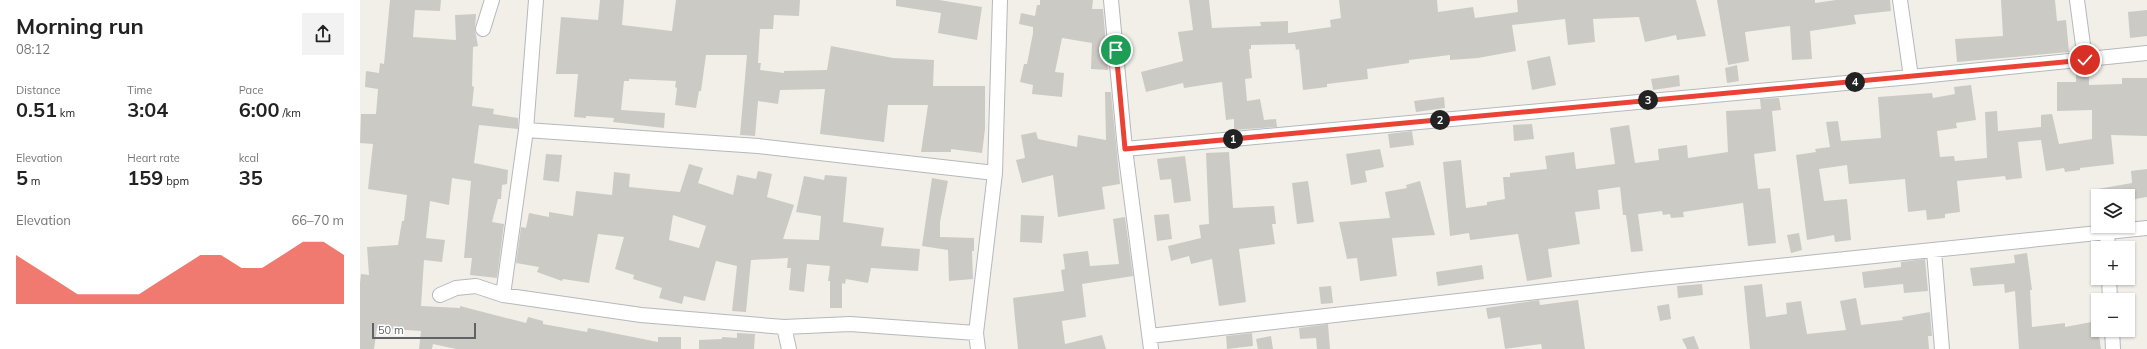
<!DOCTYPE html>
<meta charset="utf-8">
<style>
body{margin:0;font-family:Mulish,sans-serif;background:#f2f2f2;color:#222;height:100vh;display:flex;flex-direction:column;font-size:15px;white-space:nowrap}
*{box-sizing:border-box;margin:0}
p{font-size:13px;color:#767676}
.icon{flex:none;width:22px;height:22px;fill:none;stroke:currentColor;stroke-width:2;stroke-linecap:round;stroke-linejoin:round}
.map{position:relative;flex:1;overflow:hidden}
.drawer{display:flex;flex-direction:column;background:#fff;width:360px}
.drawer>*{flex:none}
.buttons{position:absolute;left:1731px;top:189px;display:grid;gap:8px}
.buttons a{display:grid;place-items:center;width:44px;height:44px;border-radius:0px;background:#fff;box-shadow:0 1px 3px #0004;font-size:20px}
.scale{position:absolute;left:12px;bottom:10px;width:104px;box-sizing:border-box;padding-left:4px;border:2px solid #5f6368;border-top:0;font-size:11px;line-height:14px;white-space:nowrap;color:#5f6368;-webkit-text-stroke:3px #fff;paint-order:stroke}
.pin{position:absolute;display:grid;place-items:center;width:34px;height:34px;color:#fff;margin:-17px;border:2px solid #fff;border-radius:50%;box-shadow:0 1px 4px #0007}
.km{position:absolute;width:20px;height:20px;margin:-10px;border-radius:50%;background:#222;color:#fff;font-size:11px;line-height:20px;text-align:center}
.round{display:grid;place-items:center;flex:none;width:42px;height:42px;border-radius:0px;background:#f2f2f2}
.head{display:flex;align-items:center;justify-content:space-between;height:68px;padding:0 16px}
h1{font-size:22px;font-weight:700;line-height:30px}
.metrics{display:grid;grid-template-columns:repeat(3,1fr);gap:6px;height:68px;padding:4px 16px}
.metrics div{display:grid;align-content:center}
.metrics b{font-size:20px;font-weight:700}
.metrics small{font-size:11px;font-weight:400}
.metrics p{font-size:11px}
.chart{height:112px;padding:8px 16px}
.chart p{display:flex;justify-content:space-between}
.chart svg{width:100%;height:72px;margin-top:4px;fill:#ea4335;opacity:.7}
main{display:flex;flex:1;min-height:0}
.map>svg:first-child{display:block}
</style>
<main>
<section class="drawer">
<div class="head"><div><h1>Morning run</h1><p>08:12</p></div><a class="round"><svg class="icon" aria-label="share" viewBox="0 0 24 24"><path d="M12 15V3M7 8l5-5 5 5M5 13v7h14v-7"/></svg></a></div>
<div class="metrics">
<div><p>Distance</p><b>0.51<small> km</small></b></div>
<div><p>Time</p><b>3:04</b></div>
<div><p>Pace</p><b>6:00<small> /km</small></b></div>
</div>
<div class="metrics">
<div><p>Elevation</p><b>5<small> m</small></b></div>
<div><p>Heart rate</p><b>159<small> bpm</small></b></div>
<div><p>kcal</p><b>35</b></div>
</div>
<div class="chart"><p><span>Elevation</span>66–70 m</p>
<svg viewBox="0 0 160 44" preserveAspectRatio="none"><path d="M0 44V14L10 22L20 30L30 38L40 38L50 38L60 38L70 30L80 22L90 14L100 14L110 22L120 22L130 14L140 6L150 6L160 14V44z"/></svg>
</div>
</section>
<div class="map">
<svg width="1787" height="349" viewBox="0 0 1787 349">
<rect width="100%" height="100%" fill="#f1efe8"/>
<path fill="#cccac5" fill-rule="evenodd" d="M30 0H81L80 11 55 10 53 37 96 40 95 15 116 14 115 30 118 46 113 47 112 86 114 87 112 106 134 109 133 114 158 118V129L119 125 114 163 148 170 147 184 142 185 141 199H138L132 222 144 224 137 278 110 275 112 258H104L111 181 92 178 89 205 70 201 66 238 85 240 82 262 64 260 61 306 100 308V306L166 323 168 317 183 321V324L227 332 228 328 298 342V337H321V349H96L73 344 72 349H59L61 331 17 328 14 349H0V283L1 274 9 275 7 247 38 245 42 221H44L47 195 8 189 13 144 0 143 1 114H16L18 89 5 87 6 71 19 73 20 63 24 64Z
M240 0H264L262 25 312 31 316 0H440L439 16 414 15 413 29H400L398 63H401L400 70 424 73V71L467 70 471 46 533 58 574 60 573 86H625V129L622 153 591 149V152H561L568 105H528L524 142 460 134 465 89 420 90 418 104 398 101 395 136 380 135 387 55H346L341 91H339L336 108 315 105 317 88 315 87 316 81 269 79V81H264L261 110 305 113 304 128 253 122 254 118 226 116V118L214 117 218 74H196L201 17 238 20Z
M536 0H579L622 7 617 40 578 33 581 13 536 6Z
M680 0H733L732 9H743L748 70 731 69 732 43 702 38 695 72 704 73 702 97 672 94 673 85 660 82 664 64H667L673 33V27L659 24 661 13 675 16 677 5H680Z
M829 0H849L852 28 901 26 900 22 928 21V33L971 27 970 20 981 18 979 0H1077L1078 12 1113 7 1115 18 1158 12 1157 0H1336L1346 36 1317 40 1316 35 1285 42 1279 17 1233 19 1235 42 1208 45 1205 19 1152 25 1156 51 1118 58 1090 60V55L1049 60V63L1007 69 1008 79 967 84V87L943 90 939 49 936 50 935 44 891 45V49H889L892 78 885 79 887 101 900 99 904 120 916 119 917 127 874 130V119L866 120 862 82 824 88 823 83 786 92 781 72 823 61 818 32 833 30Z
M1357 0H1455V3L1476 0H1530L1531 11 1494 15 1496 24 1450 31 1452 59 1432 60 1430 26 1385 32 1389 61 1368 65Z
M1641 0H1695L1697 21 1706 20 1709 52 1597 62 1595 39 1643 36Z
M1787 10V36L1770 38 1768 12Z
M1190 56 1196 85 1172 90 1167 61Z
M1377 65 1379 81 1367 83 1365 68Z
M1729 72V85L1762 84V78H1787V136L1751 135 1754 164 1720 168V170L1705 172 1704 168 1686 171 1681 140 1658 142 1662 178 1646 180 1645 176 1597 181 1600 212 1585 214V218L1567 220 1566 210 1548 212 1545 179 1489 184 1487 165 1459 169 1464 201 1487 199 1491 240 1475 242 1474 235 1447 240 1436 155 1456 152 1455 149 1470 147 1466 122 1478 121 1481 141 1521 138 1518 97 1572 93 1573 98 1595 94 1594 87 1611 85 1616 120 1596 123 1597 128 1577 131 1580 157 1594 156 1595 161 1627 158 1625 112 1637 111 1638 131 1681 127V115L1692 114 1699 144 1732 139V110L1697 111V82H1716V73Z
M1319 75 1320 86 1293 90 1291 79Z
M745 92H751L760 184 742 187 745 209 698 217 693 175 662 183 656 160 665 158 661 135 676 132 678 139 717 147 718 135 746 140Z
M1084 97 1085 108 1056 112 1054 101Z
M1419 98 1421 110 1412 111 1416 151 1394 154 1398 189 1410 188 1416 243 1388 246 1383 203 1323 212 1324 217 1311 218 1310 214 1303 215 1302 211 1278 214 1283 251 1271 252 1266 215H1263L1260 187 1238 190 1240 209 1215 212 1220 244 1188 249 1192 277 1167 281 1158 234 1110 240 1109 233 1090 236 1083 162 1101 160 1106 208 1127 205V202L1145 199 1143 177H1150V173L1187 169 1185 156 1214 152 1216 169 1255 164 1250 128 1269 125 1275 163 1299 160 1298 149 1327 145 1328 158 1368 152 1366 111 1401 109 1400 99Z
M1172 124 1174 139 1154 141 1153 125Z
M1052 131 1054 145 1030 148 1028 134Z
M1020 149 1024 167 1005 171 1007 182 991 185 986 154Z
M869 152 873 208 914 206 916 224H912L915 244 879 249 886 302 859 306 852 259 831 264 829 256 811 261 808 246 841 238 839 225 849 224 846 153Z
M186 154 202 155 199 182 183 180Z
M825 156 831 201 814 203 811 179 800 180 797 159Z
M329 164 343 168 338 183 373 195 377 175 396 179 398 171 412 174 407 197 434 205 423 239 459 240 461 216 436 212 444 176 464 180 465 175 487 177 483 222 524 228 521 246 560 249 558 271 511 268 508 283 486 279 485 284 482 283V308H470V281H468L470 266 447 264 444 292 429 290 431 268H427L428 258 391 260 386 312 372 311 377 266 356 261 345 301 324 296 322 304 299 298 302 288 273 279 274 275 255 269 264 237 238 234 229 283 203 279 202 281 177 272 179 267 156 263 161 227 166 228 169 213 189 217V212L213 216 216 191 252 195 254 172 270 174 269 187 320 192ZM313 215 346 226 339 248 309 240Z
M1787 169V197L1775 199 1774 196H1732V190L1772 183 1771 171Z
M572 178 588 181 580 222V237L614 238V251H612L613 279 589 281 588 250 562 246Z
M948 181 954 222 937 224 932 183Z
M1060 181 1075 235 1032 238 1037 276 1000 281 997 258 987 259 979 222 1030 218 1025 192 1047 188 1046 185Z
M809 214 812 239 797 241 794 215Z
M661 215 684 216 682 243 660 242Z
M765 217 773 276 722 284 726 317 702 321 705 344 742 335 746 349H658L653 298 704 291 701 270 705 269 703 254 728 251 730 266 759 264 753 219Z
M1439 233 1442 250 1431 253 1427 235Z
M1667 253 1672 290H1670L1672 327 1705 323V327L1737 321 1741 349H1659L1655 291 1645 293 1644 284 1613 286 1610 268 1655 263 1654 255Z
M1565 259 1568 291 1544 293 1543 284 1504 288 1502 272 1541 267V262Z
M1122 265 1124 279 1078 286 1076 272Z
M1342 284 1343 295 1318 298 1317 286Z
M1402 284 1406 317 1427 314 1426 303 1441 301 1447 334 1486 330 1480 301 1496 298 1501 325 1543 320 1542 317 1570 312 1572 336H1568L1569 349H1390L1384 286Z
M971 286 973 303 961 304 959 287Z
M1179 300 1180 305 1218 300 1225 349H1182L1181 344 1145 349 1140 317 1128 319 1126 308Z
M1309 304 1311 319 1300 321 1297 306Z
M968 324 970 349H957L956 338 940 339 939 328Z
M377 333 395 334 394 349H339V340L362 339V337L377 338Z
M892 333 893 346 867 349 866 336Z
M911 336 913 349H898L896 339Z
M1334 336 1339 349H1327L1322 339Z"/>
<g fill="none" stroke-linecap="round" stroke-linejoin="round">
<defs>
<path id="minor" d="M751 0 765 149 791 349
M1540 0 1551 77
M1717 0 1725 60
M123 29 132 0
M166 130 398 146 635 173 616 333 618 349
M765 149 1551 77 1787 53
M635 173 640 0
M1747 232 1748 248
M1574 251 1582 349
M1749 278 1750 300
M80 295 96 288 116 286 143 295 281 315 424 327 429 349
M143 295 166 130 176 0
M424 327 490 324 616 333
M1752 330 1753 349
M790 336 1291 279 1787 228"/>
</defs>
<use href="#minor" stroke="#b5b8bc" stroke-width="16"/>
<use href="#minor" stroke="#fff" stroke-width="14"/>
</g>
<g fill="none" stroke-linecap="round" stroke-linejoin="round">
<defs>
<path id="route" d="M756 50 765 149 1725 60"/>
</defs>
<use href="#route" stroke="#fff" stroke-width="8"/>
<use href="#route" stroke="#ea4335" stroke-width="5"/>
</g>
</svg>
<div class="buttons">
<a><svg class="icon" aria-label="layers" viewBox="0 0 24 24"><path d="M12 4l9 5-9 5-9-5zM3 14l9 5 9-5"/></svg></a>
<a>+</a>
<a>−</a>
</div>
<div class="scale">50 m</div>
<div class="pin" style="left:756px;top:50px;background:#1e9e55"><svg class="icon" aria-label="arrive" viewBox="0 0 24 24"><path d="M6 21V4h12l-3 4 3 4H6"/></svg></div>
<div class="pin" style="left:1725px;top:60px;background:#d93025"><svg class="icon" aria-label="check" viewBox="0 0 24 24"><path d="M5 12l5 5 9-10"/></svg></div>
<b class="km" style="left:873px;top:139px">1</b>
<b class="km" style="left:1080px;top:120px">2</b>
<b class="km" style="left:1288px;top:100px">3</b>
<b class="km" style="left:1495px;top:82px">4</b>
</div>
</main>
